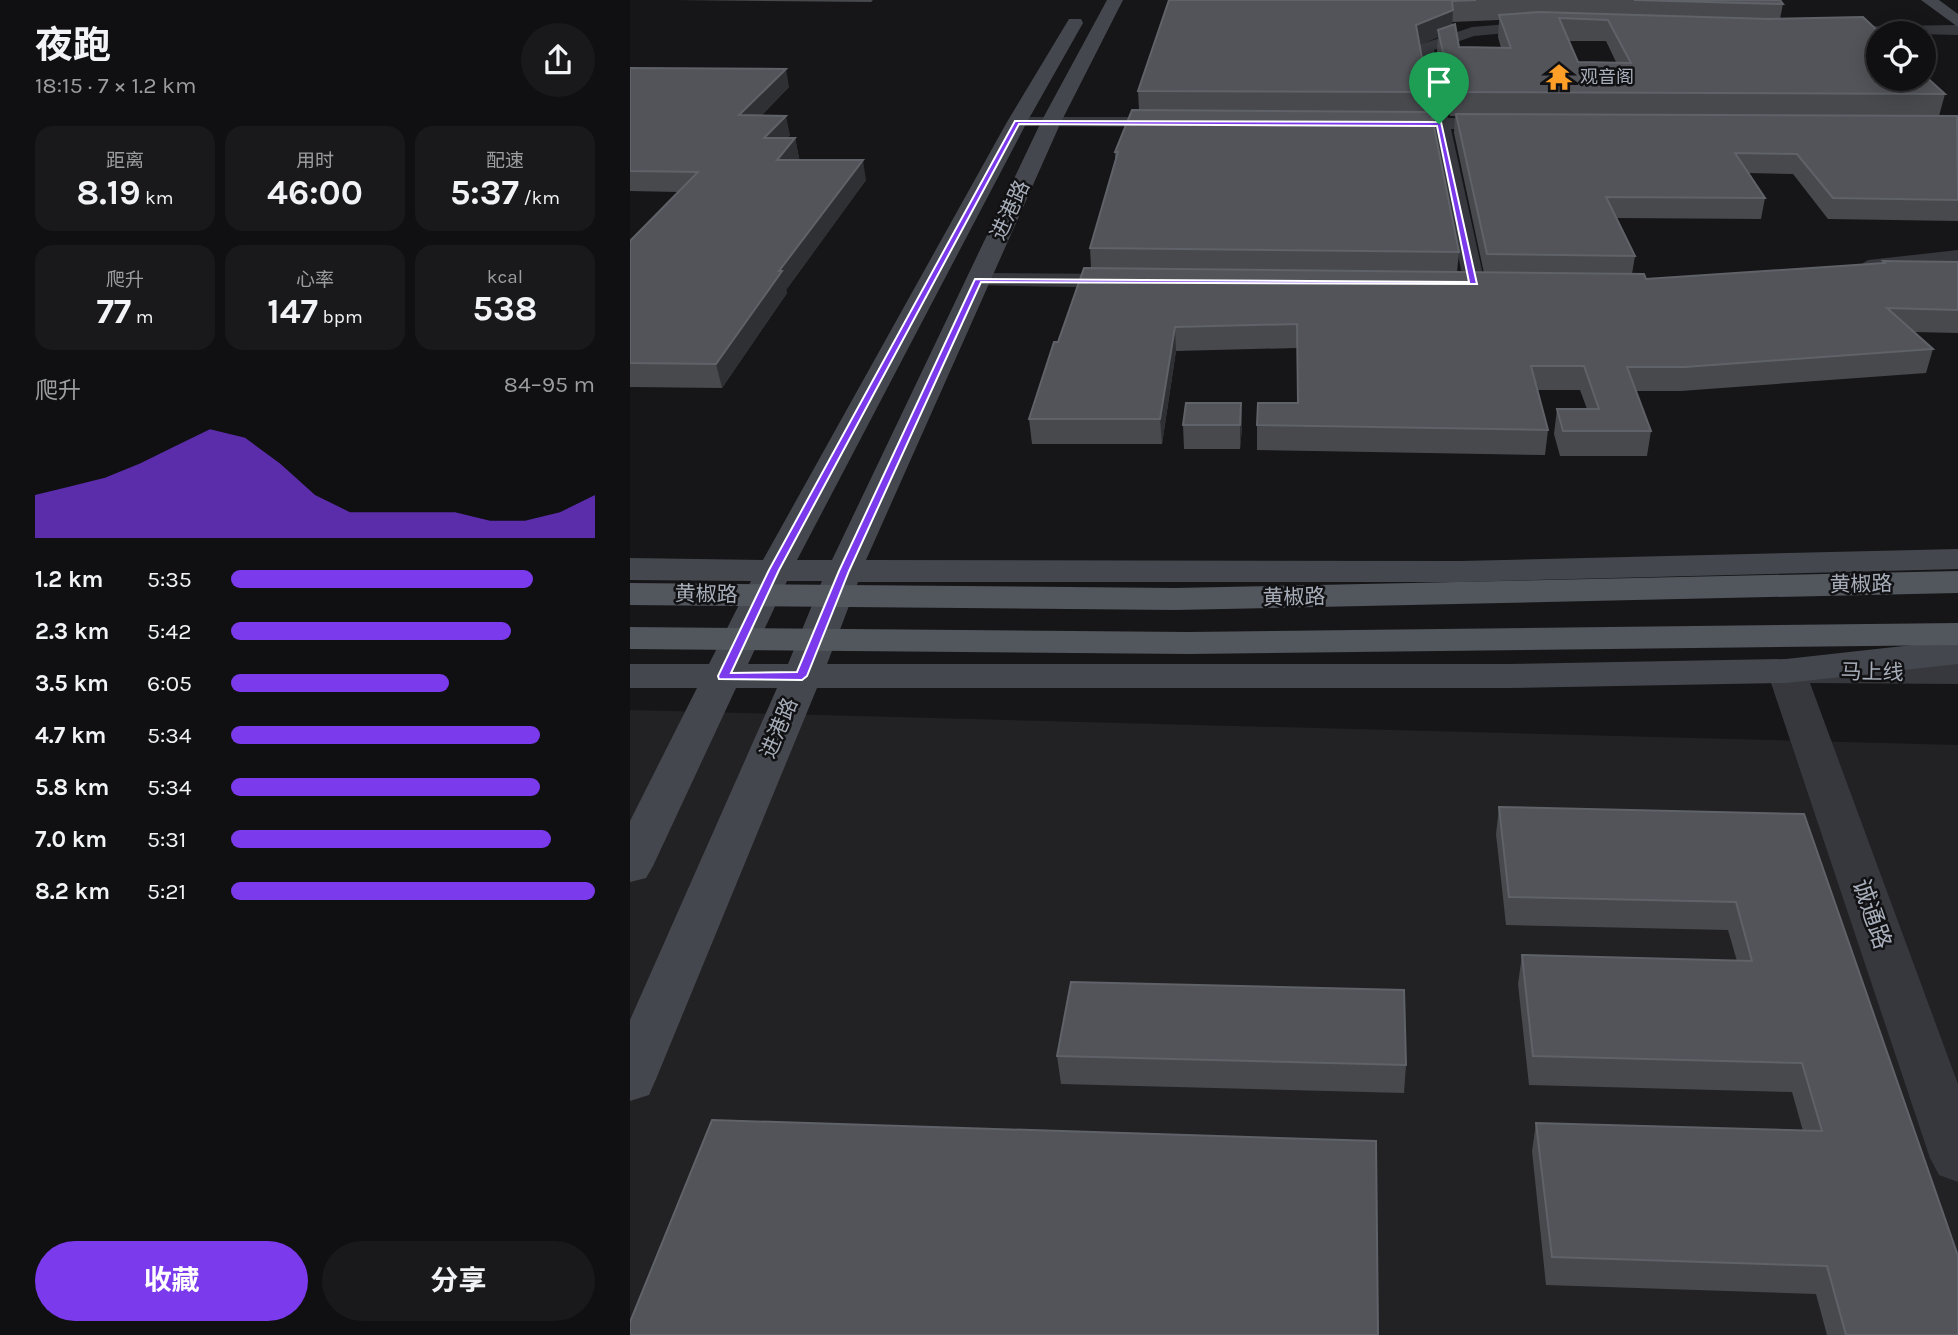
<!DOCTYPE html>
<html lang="zh">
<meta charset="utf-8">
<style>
body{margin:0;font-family:Karla,"Noto Sans SC",sans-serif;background:#19191b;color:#f1f3f6;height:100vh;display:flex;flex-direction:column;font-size:26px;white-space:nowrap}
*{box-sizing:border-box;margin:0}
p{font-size:23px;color:#9c9d9f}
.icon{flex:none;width:38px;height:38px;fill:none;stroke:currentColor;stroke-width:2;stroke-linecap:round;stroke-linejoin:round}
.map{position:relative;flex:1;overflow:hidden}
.side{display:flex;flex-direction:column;background:#101012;width:630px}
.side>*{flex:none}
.tools{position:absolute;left:1236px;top:21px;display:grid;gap:14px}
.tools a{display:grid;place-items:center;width:70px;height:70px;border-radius:50%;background:#101012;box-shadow:0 4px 18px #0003,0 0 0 2px #303032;font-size:35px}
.pin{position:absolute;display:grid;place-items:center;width:60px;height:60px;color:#fff;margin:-72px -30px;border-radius:50% 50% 50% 0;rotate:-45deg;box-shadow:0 0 7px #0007}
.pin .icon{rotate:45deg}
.round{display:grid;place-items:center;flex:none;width:74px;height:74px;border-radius:37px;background:#19191b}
.headline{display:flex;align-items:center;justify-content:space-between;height:119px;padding:0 35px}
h1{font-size:38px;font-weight:700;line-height:52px}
.figures{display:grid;grid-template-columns:repeat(3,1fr);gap:10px;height:119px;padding:7px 35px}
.figures div{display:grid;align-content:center;border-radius:18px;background:#19191b;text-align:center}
.figures b{font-size:35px;font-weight:700}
.figures small{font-size:19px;font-weight:400}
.figures p{font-size:19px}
.chart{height:196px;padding:14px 35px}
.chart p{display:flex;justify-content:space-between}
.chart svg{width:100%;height:126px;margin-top:7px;fill:#7c3aed;opacity:.7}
.primary-button{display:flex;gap:14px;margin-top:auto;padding:14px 35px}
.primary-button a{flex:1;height:80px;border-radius:42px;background:#7c3aed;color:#fff;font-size:28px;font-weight:700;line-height:80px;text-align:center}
.primary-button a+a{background:#19191b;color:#f1f3f6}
ul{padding:0 35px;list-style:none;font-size:23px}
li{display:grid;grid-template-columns:112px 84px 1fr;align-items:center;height:52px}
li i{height:18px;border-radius:9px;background:#7c3aed}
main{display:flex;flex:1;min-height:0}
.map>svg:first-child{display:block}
</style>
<main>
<section class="side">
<div class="headline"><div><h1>夜跑</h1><p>18:15 · 7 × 1.2 km</p></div><a class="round"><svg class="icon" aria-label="share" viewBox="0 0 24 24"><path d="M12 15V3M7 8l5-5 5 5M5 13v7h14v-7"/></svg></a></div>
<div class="figures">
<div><p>距离</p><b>8.19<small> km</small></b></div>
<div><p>用时</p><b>46:00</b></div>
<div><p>配速</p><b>5:37<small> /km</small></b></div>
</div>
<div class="figures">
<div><p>爬升</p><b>77<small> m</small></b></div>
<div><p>心率</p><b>147<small> bpm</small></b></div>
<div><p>kcal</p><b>538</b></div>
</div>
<div class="chart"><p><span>爬升</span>84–95 m</p>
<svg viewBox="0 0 160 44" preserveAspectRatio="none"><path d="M0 44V29L10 26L20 23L30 18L40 12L50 6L60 9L70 18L80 29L90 35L100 35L110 35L120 35L130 38L140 38L150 35L160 29V44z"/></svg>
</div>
<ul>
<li><b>1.2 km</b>5:35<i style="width:83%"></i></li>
<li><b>2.3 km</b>5:42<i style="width:77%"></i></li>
<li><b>3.5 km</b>6:05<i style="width:60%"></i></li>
<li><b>4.7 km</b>5:34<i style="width:85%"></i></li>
<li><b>5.8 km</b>5:34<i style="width:85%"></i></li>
<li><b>7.0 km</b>5:31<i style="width:88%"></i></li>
<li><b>8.2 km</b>5:21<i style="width:100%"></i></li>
</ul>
<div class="primary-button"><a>收藏</a><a>分享</a></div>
</section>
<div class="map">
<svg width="1328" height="1335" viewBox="0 0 1328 1335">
<rect width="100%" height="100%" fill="#161618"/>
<path fill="#222225" d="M0 710 1328 745V1335H0Z"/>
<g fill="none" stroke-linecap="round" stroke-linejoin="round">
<path fill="#36383d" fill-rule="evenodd" d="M916 21 924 26 921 29 844 36 804 50 818 118H873L882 124 873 130 821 129 855 284 851 289H835L802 129 758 128 749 123 758 118H800L787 48 789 45 842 27Z
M1328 25V35L1248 33V36L1199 37 1191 32 1199 27Z
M387 117H544L553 122 544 127 381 126 378 122Z
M1328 250V264L1238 274 1227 267 1238 260Z
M348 273 497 274 505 276 509 281 505 286 497 288 340 285 336 280 340 275Z"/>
<path fill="#36383d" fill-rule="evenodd" d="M1156 659 1328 660V684L1180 683 1328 1084V1182L1309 1175 1300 1158 1137 671 1142 663Z"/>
<path fill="#44484e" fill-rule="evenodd" d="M477 0H493L431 122 236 560 830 561 1328 549V569L830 582H228L197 664H877L1156 659 1328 640V664L1156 683 877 688H187L26 1079 19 1095 0 1101V1020L147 688H106L23 866 16 878 0 882V821L67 688H0V664H79L121 581 0 580V558L133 560 377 122 439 19H451L453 23 397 122 167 560H202L411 122ZM157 581H192L158 664H118Z
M1291 0H1309L1328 14V27Z"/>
<path fill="#52565d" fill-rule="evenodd" d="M1328 571V593L545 610 0 605V583L545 588Z
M1328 623V645L559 654 0 649V627L559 632Z"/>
</g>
<path fill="#47494d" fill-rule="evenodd" d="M47 0H243L241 2Z
M539 0H1150L1153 4 1150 19 1315 94 1309 116 1328 117V221L1198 219 1163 174 1119 173 1135 198 1131 219 986 218 1005 256 1002 274 1016 279 1252 263 1253 261 1328 262V333L1284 332 1303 349 1296 373 1051 391H1006L1021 431 1017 456H930L924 434 927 409H957L950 390H908L918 430 915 455 627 450V425L667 403V348L546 351 532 444H402L399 419 428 342 461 268 460 248 485 160V152L509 110 508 91ZM869 20 868 37 871 48 829 47 822 25V22ZM808 37 807 52 820 116H825L824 133 854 273 827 272 829 252 797 112 798 92 790 45ZM939 41H976L986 62H948Z
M0 68 159 87 131 116 160 135 157 138H165L169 158 167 160 236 180 156 290 157 293 92 388 0 387V241L49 192 0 191Z
M611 403 612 427 610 449H554L553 425Z
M869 807 1174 814 1328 1335H1197L1186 1294 916 1285 902 1151 906 1123 1173 1131 1162 1092 899 1085 888 984 892 955 1107 961 1098 930 876 925 866 834Z
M427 1056 776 1065 774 1093 431 1084Z"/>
<path fill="#2f3033" d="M823 10 822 31 808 30V37L785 47 786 25Z
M156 69 159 87 113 134 109 115Z
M156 116 160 135 138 158 134 138Z
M165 138 169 158 151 180 147 160Z
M233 160 236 180 156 290 157 293 92 388 86 364 149 271Z
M545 327 546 351 532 444 530 419Z
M611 403 612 427 610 449V425Z"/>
<path fill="#525459" stroke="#5f6268" stroke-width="2" fill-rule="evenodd" d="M539 0H846L822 1 823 10 786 25 798 92 508 91Z
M1004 0H1150L1153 4Z
M909 12 1139 19 1233 17 1250 33H1248V79H1293V74L1315 94 822 92 808 30 825 24 829 47 881 48 869 15ZM929 18 978 20 1001 63 948 62Z
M0 68 156 69 109 115 156 116 134 138H165L147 160H233L149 271H152L86 364 0 363V241L68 172 0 171Z
M502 110 801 112 829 252 460 248 488 152H485Z
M826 114 1327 116 1328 200 1203 198 1167 154 1105 153 1135 198 976 197 1005 256 857 254Z
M1253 261 1328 262V310L1257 308 1303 349 1055 367H997L1021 431H933L927 409H969L954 366H901L918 430 627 425 628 403H668L667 324 545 327 530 419H399L424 342H428L454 268 1014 274 1016 279 1255 263Z
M556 403H611L610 425H553Z
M869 807 1174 814 1328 1256V1335H1216L1197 1266 922 1257 906 1123 1192 1131 1172 1063 903 1056 892 955 1122 961 1106 902 879 897Z
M441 982 774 990 776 1065 427 1056Z
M82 1120 746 1141 748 1335H0V1322Z"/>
<path fill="#7c3aed" stroke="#fff" stroke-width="2" fill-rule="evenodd" d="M385 121 811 122 847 284 351 282 219 571 177 676 172 680 89 679 88 676 139 570ZM389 124 807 126 839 282 345 279 209 571 167 672 101 673 149 570Z"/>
<defs>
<symbol id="temple-bare" viewBox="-9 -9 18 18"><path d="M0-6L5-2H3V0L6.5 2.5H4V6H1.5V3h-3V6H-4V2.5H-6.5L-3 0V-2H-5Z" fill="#ff9f27" stroke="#111113" stroke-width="2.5" paint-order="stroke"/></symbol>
</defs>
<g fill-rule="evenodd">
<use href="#temple-bare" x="910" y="58" width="38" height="38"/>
</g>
<g text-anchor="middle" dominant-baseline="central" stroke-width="5" stroke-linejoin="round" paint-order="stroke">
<g font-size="18" fill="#a7aeb9" stroke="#111113" text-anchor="start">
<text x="950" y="77">观音阁</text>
</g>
<g font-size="21" fill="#a7aeb9" stroke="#111113">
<text transform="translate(380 210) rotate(-65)">进港路</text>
<text transform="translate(1231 584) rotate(-1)">黄椒路</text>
<text transform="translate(76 594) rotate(1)">黄椒路</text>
<text transform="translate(664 597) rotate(-1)">黄椒路</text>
<text transform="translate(1242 672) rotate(1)">马上线</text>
<text transform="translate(149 728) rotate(-67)">进港路</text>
</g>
<g font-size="24" fill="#a7aeb9" stroke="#111113">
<text transform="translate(1242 914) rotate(71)">诚通路</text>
</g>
</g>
</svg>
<div class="tools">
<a><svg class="icon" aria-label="locate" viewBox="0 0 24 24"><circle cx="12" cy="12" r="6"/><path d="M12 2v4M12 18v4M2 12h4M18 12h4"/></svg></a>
</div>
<div class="pin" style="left:809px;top:124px;background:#1e9e55"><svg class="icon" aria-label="arrive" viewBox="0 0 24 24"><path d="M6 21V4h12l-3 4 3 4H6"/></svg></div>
</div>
</main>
